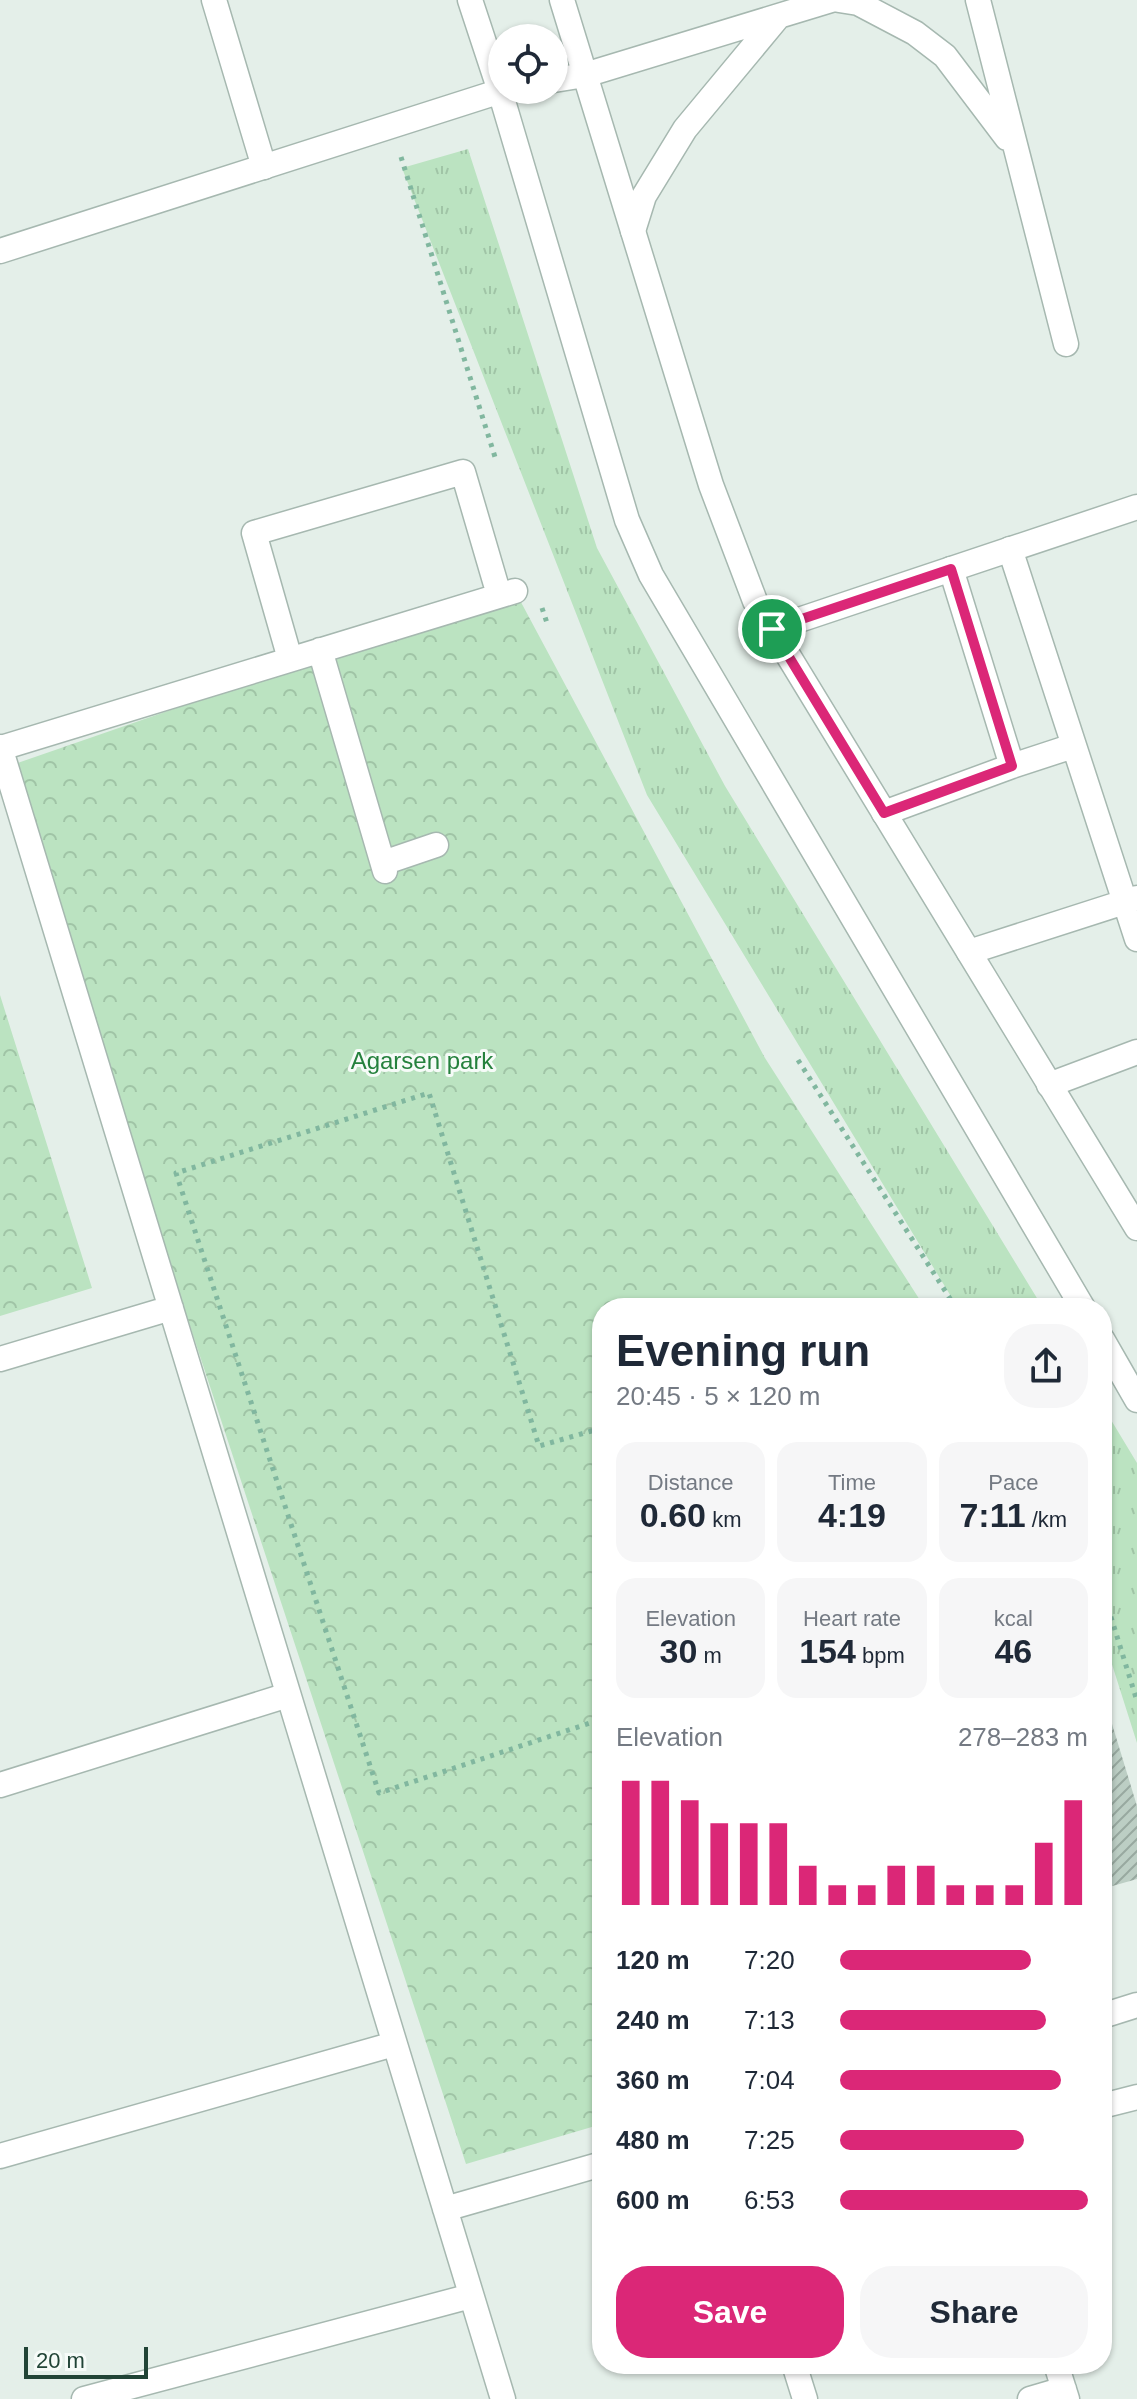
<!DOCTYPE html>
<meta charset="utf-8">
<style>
body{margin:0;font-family:Helvetica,sans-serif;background:#f6f6f7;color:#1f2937;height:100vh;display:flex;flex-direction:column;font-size:30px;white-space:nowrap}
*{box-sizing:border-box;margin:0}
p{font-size:26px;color:#747a83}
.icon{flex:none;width:44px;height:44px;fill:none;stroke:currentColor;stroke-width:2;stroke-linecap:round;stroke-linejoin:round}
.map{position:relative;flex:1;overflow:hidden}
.panel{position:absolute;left:592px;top:1298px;width:520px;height:1076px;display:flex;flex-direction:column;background:#fff;border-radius:32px;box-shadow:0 2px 6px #0004}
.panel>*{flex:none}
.tools{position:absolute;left:488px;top:24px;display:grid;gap:16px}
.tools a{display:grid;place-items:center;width:80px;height:80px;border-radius:50%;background:#fff;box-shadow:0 2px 6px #0004;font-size:40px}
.scale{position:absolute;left:24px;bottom:20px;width:124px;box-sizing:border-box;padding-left:8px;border:4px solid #214436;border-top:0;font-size:22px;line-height:28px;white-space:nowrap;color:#214436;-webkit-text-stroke:6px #f6fbf8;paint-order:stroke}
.pin{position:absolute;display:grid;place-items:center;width:68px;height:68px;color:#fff;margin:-34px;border:4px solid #fff;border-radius:50%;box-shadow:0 2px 8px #0007}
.round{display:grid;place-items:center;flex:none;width:84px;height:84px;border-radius:32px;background:#f6f6f7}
.head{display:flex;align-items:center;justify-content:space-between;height:136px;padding:0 24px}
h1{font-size:44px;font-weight:800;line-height:60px}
.figures{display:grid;grid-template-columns:repeat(3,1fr);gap:12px;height:136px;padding:8px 24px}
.figures div{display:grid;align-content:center;border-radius:20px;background:#f6f6f7;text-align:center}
.figures b{font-size:34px;font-weight:800}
.figures small{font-size:22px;font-weight:400}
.figures p{font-size:22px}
.chart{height:224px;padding:16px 24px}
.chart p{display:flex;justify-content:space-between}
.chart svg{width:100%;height:144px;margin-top:8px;stroke:#db2777;stroke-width:6}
.action{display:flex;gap:16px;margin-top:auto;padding:16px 24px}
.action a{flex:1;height:92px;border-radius:32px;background:#db2777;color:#fff;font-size:32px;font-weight:800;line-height:92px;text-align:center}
.action a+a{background:#f6f6f7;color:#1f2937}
ul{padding:0 24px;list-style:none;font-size:26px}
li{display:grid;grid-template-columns:128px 96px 1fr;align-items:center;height:60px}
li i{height:20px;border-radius:10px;background:#db2777}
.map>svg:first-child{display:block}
</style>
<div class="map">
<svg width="1137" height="2399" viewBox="0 0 1137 2399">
<defs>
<pattern id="grass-tufts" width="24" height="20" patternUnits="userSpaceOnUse" patternTransform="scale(2)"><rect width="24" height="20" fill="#bbe3c1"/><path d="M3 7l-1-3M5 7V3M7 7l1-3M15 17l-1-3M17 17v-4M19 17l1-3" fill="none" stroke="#a0c4a6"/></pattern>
<pattern id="park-crowns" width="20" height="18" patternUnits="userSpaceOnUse" patternTransform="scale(2)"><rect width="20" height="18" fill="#bbe3c1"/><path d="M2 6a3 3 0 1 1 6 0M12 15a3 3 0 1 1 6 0" fill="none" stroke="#a0c4a6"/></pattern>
<pattern id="building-hatch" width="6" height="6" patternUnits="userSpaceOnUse" patternTransform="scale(2)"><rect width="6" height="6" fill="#bccec4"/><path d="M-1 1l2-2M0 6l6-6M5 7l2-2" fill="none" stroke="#98a9a0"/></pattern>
</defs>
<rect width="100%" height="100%" fill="#e4efe9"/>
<path fill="url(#grass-tufts)" d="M468 149 597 548 725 786 1043 1308H958L647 795 402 168Z
M1102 1405 1137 1463V1743L1102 1633Z"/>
<path fill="url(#park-crowns)" d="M515 591 765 1058 925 1308H602V2124L466 2164 6 767Z
M0 995 92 1288 0 1316Z"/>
<path fill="url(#building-hatch)" d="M1102 1691 1137 1806V1879L1102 1889Z"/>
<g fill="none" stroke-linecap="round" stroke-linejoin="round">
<defs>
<path id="service" d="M214 0 264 167
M839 0 858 3 915 33 945 56 1007 138
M978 0 1066 344
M1010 549 1137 939
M320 650 385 871
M290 659 254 533 463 472 499 595
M1 748 515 591
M1012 766 1073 746
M884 813 1012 766 951 569
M383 863 436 845
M969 952 1137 898
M1049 1085 1137 1052
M1102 2106 1137 2097
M1056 2364 1067 2399
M1030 2399 1064 2389"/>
<path id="minor" d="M554 80 585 75 831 0
M633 231 644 196 685 129 778 17
M0 251 504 90
M772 629 1137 507
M0 747 503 2399
M0 1359 171 1308
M1102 2016 1137 2005
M0 2156 394 2044
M445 2209 602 2164
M794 2364 805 2399
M84 2399 471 2296"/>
<path id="tertiary" d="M470 0 500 91 627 520 651 575 1083 1308
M562 0 711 485 755 601 1137 1228
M1102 1339 1137 1400
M0 1785 288 1695"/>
</defs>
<use href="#service" stroke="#a6b8b0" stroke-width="27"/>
<use href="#minor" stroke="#a6b8b0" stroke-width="27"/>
<use href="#tertiary" stroke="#a6b8b0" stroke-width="27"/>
<path stroke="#81b79f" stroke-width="5" stroke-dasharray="4 6" stroke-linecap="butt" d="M401 157 495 457
M542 608 547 623
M798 1060 956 1308
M602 1428 539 1446 429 1093 176 1173 379 1793 602 1719
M1102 1588 1137 1701"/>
<use href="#service" stroke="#fff" stroke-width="24"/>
<use href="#minor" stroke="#fff" stroke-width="24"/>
<use href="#tertiary" stroke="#fff" stroke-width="24"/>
</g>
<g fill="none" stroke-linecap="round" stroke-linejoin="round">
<defs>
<path id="route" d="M951 569 1012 766 884 813 772 629Z"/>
</defs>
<use href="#route" stroke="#fff" stroke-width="16"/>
<use href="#route" stroke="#db2777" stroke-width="10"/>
</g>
<g text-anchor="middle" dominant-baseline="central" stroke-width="6" stroke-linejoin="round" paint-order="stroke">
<g font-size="24" fill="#25813d" stroke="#f6fbf8">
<text x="422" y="1060">Agarsen park</text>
</g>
</g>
</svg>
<div class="tools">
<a><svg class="icon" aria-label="locate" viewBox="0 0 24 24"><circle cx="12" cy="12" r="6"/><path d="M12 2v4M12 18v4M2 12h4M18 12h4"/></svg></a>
</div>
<div class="scale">20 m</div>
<div class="pin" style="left:772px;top:629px;background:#1e9e55"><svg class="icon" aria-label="arrive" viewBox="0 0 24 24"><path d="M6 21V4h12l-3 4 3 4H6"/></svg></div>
<section class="panel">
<div class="head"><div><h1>Evening run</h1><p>20:45 · 5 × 120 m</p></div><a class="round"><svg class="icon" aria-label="share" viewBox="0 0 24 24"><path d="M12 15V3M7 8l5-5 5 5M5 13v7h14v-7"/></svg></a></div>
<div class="figures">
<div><p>Distance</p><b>0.60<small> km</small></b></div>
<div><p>Time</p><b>4:19</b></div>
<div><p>Pace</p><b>7:11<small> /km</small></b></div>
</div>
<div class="figures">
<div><p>Elevation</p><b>30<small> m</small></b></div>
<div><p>Heart rate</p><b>154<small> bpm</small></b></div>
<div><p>kcal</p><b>46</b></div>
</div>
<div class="chart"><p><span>Elevation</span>278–283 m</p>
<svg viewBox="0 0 160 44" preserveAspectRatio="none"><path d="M5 44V6M15 44V6M25 44V12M35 44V19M45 44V19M55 44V19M65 44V32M75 44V38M85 44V38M95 44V32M105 44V32M115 44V38M125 44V38M135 44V38M145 44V25M155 44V12"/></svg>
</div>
<ul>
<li><b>120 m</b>7:20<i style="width:77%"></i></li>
<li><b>240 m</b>7:13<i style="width:83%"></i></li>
<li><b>360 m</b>7:04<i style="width:89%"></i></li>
<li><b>480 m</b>7:25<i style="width:74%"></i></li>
<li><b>600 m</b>6:53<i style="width:100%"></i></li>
</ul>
<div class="action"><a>Save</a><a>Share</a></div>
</section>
</div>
